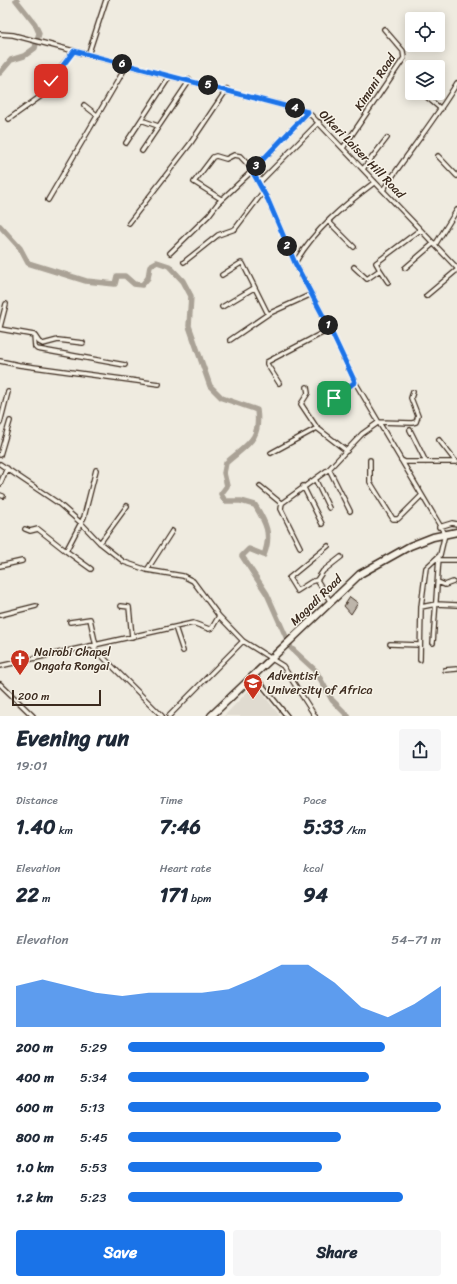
<!DOCTYPE html>
<meta charset="utf-8">
<style>
body{margin:0;font-family:Sriracha,sans-serif;background:#f6f6f7;color:#1f2937;height:100vh;display:flex;flex-direction:column;font-size:15px;white-space:nowrap}
*{box-sizing:border-box;margin:0}
p{font-size:13px;color:#747a83}
.icon{flex:none;width:22px;height:22px;fill:none;stroke:currentColor;stroke-width:2;stroke-linecap:round;stroke-linejoin:round}
.map{position:relative;height:716px;overflow:hidden}
.drawer{display:flex;flex-direction:column;background:#fff;flex:1}
.drawer>*{flex:none}
.buttons{position:absolute;left:405px;top:12px;display:grid;gap:8px}
.buttons a{display:grid;place-items:center;width:40px;height:40px;border-radius:4px;background:#fff;box-shadow:0 2px 10px #0003;font-size:20px}
.scale{position:absolute;left:12px;bottom:10px;width:89px;box-sizing:border-box;padding-left:4px;border:2px solid #3b2a1e;border-top:0;font-size:11px;line-height:14px;white-space:nowrap;color:#3b2a1e;-webkit-text-stroke:3px #f7f3e8;paint-order:stroke}
.pin{position:absolute;display:grid;place-items:center;width:34px;height:34px;color:#fff;margin:-17px;border-radius:8px;box-shadow:0 2px 6px #0006}
.km{position:absolute;width:20px;height:20px;margin:-10px;border-radius:50%;background:#222;color:#fff;font-size:11px;line-height:20px;text-align:center}
.round{display:grid;place-items:center;flex:none;width:42px;height:42px;border-radius:4px;background:#f6f6f7}
.overview{display:flex;align-items:center;justify-content:space-between;height:68px;padding:0 16px}
h1{font-size:22px;font-weight:700;line-height:30px}
.stats{display:grid;grid-template-columns:repeat(3,1fr);gap:6px;height:68px;padding:4px 16px}
.stats div{display:grid;align-content:center}
.stats b{font-size:20px;font-weight:700}
.stats small{font-size:11px;font-weight:400}
.stats p{font-size:11px}
.chart{height:112px;padding:8px 16px}
.chart p{display:flex;justify-content:space-between}
.chart svg{width:100%;height:72px;margin-top:4px;fill:#1a73e8;opacity:.7}
.action{display:flex;gap:8px;margin-top:auto;padding:8px 16px}
.action a{flex:1;height:46px;border-radius:4px;background:#1a73e8;color:#fff;font-size:16px;font-weight:700;line-height:46px;text-align:center}
.action a+a{background:#f6f6f7;color:#1f2937}
ul{padding:0 16px;list-style:none;font-size:13px}
li{display:grid;grid-template-columns:64px 48px 1fr;align-items:center;height:30px}
li i{height:10px;border-radius:5px;background:#1a73e8}
.map>svg:first-child{display:block}
</style>
<div class="map">
<svg width="457" height="716" viewBox="0 0 457 716">
<rect width="100%" height="100%" fill="#efebe0"/>
<filter id="ink" filterUnits="userSpaceOnUse"><feTurbulence type="fractalNoise" baseFrequency=".025" numOctaves="2"/><feDisplacementMap in="SourceGraphic" scale="8" xChannelSelector="R" yChannelSelector="G"/><feConvolveMatrix kernelMatrix="1 2 1 2 8 2 1 2 1" color-interpolation-filters="sRGB"/></filter>
<g filter="url(#ink)">
<path fill="#e0dbd0" d="M255 684 280 716H223H224Z"/>
<g fill="none" stroke-linecap="round" stroke-linejoin="round">
<path stroke="#aaa296" stroke-width="5.5" d="M0 73 11 60 24 56 35 48 39 33 35 24 16 0
M0 226 20 248 28 263 86 281 115 284 117 276H125L134 284 142 285 148 278 150 266 157 262 169 266 183 281 191 296 189 326 210 386 222 398 257 410C261 441 247 444 226 463L224 473 227 486 221 494 225 501H241L255 505C266 523 272 534 264 555L249 549 242 556 267 594 291 648 316 671 332 700 348 716"/>
</g>
<path fill="#bdb5aa" stroke="#3b2a1e" d="M350 597 358 603 351 614 344 606Z"/>
<g fill="none" stroke-linecap="round" stroke-linejoin="round">
<defs>
<path id="street" d="M0 34 13 35 127 65
M88 55 106 0
M433 67 434 66
M422 93 441 109
M84 105 98 116
M9 119 51 89V79L74 51
M141 120 158 126
M126 143 170 76
M343 148 404 58 403 51 384 29
M142 151 190 80
M438 156 457 176
M363 169 387 138
M252 171 268 200 295 263 330 329 355 382 445 534 440 555 426 568 421 607 420 660
M259 183 319 122
M383 190C407 154 435 120 457 83
M221 199 194 182 213 157 216 156 226 159 234 155 240 156 252 169
M48 200 127 65 308 112 457 268
M329 222 354 247
M129 223 190 144 227 89
M435 245 457 210
M170 253 209 215 218 203 252 171 308 112
M184 262 218 235 235 229 263 192
M295 263C314 230 344 205 375 182
M354 267 367 279 380 270 376 263 420 230
M405 268 434 243
M380 270 388 282
M222 275 241 263 243 264 268 314
M426 296 457 270
M222 307 254 288
M0 327 6 304
M0 329 34 335 35 347 37 349 125 365
M35 336 39 342 43 344 58 340 83 343
M230 340 268 314 312 294
M0 361 19 365 159 384
M279 383 267 364V362L330 329
M307 387 308 393 301 404 317 428 347 451
M334 398 355 382
M0 423 8 392
M410 430 426 462
M439 440 456 462
M271 453 317 428
M0 455 10 421
M370 460V482L393 519H398L421 496
M401 460 405 462H457
M0 464 58 503 81 523 100 543 124 562 147 570 183 576 193 581 219 616 243 641 283 666 315 716
M329 469 350 511
M315 479 329 508
M0 484 7 468
M260 486 282 504
M303 486 322 524
M0 495 3 496
M439 527 452 523 457 524
M25 529 30 531 38 529 66 551
M100 543 127 506
M328 546 289 578 297 591 311 582 317 580 330 601
M300 547 281 509 282 503 329 469 362 434 379 422 412 423 416 422 418 416 411 398 413 392
M438 560H457
M0 566 22 561
M91 569 66 551 84 517 96 470
M147 570 172 531
M317 580 323 571 341 557
M438 582 445 585 453 582
M121 606 129 607 132 637
M421 607 436 604 457 605
M0 615 36 606
M70 622 90 619 96 646
M175 627 183 651
M433 643 439 557
M390 644 420 645
M92 646 162 716
M0 666 193 623 209 629 212 628 219 616
M445 670 457 669
M254 675 287 716
M0 684 33 716
M169 716 243 641"/>
<path id="highway" d="M211 716 360 574 410 546 433 537 457 532"/>
</defs>
<use href="#street" stroke="#3b2a1e" stroke-width="6"/>
<use href="#highway" stroke="#3b2a1e" stroke-width="9"/>
<use href="#street" stroke="#f7f3e8" stroke-width="3.5"/>
<use href="#highway" stroke="#f7f3e8" stroke-width="6"/>
</g>
</g>
<g fill="none" stroke-linecap="round" stroke-linejoin="round" filter="url(#ink)">
<defs>
<path id="route" d="M51 81 74 51 308 112 252 171 268 200 295 263 330 329 355 382 334 398"/>
</defs>
<use href="#route" stroke="#fff" stroke-width="8"/>
<use href="#route" stroke="#1a73e8" stroke-width="5"/>
</g>
<defs>
<symbol id="church-pin" viewBox="-11 -11 22 30"><path d="M0 17L-7.5 6A9.5 9.5 0 1 1 7.5 6Z" fill="#c8321e" stroke="#f7f3e8"/><path d="M-1.2-6h2.4v3.5h3.3v2.4h-3.3V6h-2.4V-.1h-3.3v-2.4h3.3Z" fill="#fff"/></symbol>
<symbol id="university-pin" viewBox="-11 -11 22 30"><path d="M0 17L-7.5 6A9.5 9.5 0 1 1 7.5 6Z" fill="#c8321e" stroke="#f7f3e8"/><path d="M0-5L7-2L0 1L-7-2ZM-4 1L0 2.5L4 1V4Q0 6-4 4Z" fill="#fff"/></symbol>
</defs>
<g fill-rule="evenodd">
<use href="#church-pin" x="9" y="648" width="22" height="30"/>
<use href="#university-pin" x="242" y="672" width="22" height="30"/>
</g>
<g text-anchor="middle" dominant-baseline="central" stroke-width="3" stroke-linejoin="round" paint-order="stroke">
<g font-size="12" fill="#3b2a1e" stroke="#f7f3e8">
<text transform="translate(375 82) rotate(-57)">Kimani Road</text>
<text transform="translate(362 154) rotate(46)">Olkeri Laiser Hill Road</text>
<text transform="translate(316 600) rotate(-44)">Magadi Road</text>
</g>
<g font-size="12" fill="#3b2a1e" stroke="#f7f3e8" text-anchor="start">
<text x="34" y="652">Nairobi Chapel<tspan x="34" dy="14">Ongata Rongai</tspan></text>
<text x="267" y="676">Adventist<tspan x="267" dy="14">University of Africa</tspan></text>
</g>
</g>
</svg>
<div class="buttons">
<a><svg class="icon" aria-label="locate" viewBox="0 0 24 24"><circle cx="12" cy="12" r="6"/><path d="M12 2v4M12 18v4M2 12h4M18 12h4"/></svg></a>
<a><svg class="icon" aria-label="layers" viewBox="0 0 24 24"><path d="M12 4l9 5-9 5-9-5zM3 14l9 5 9-5"/></svg></a>
</div>
<div class="scale">200 m</div>
<div class="pin" style="left:334px;top:398px;background:#1e9e55"><svg class="icon" aria-label="arrive" viewBox="0 0 24 24"><path d="M6 21V4h12l-3 4 3 4H6"/></svg></div>
<div class="pin" style="left:51px;top:81px;background:#d93025"><svg class="icon" aria-label="check" viewBox="0 0 24 24"><path d="M5 12l5 5 9-10"/></svg></div>
<b class="km" style="left:328px;top:325px">1</b>
<b class="km" style="left:287px;top:246px">2</b>
<b class="km" style="left:256px;top:166px">3</b>
<b class="km" style="left:295px;top:108px">4</b>
<b class="km" style="left:208px;top:85px">5</b>
<b class="km" style="left:122px;top:64px">6</b>
</div>
<section class="drawer">
<div class="overview"><div><h1>Evening run</h1><p>19:01</p></div><a class="round"><svg class="icon" aria-label="share" viewBox="0 0 24 24"><path d="M12 15V3M7 8l5-5 5 5M5 13v7h14v-7"/></svg></a></div>
<div class="stats">
<div><p>Distance</p><b>1.40<small> km</small></b></div>
<div><p>Time</p><b>7:46</b></div>
<div><p>Pace</p><b>5:33<small> /km</small></b></div>
</div>
<div class="stats">
<div><p>Elevation</p><b>22<small> m</small></b></div>
<div><p>Heart rate</p><b>171<small> bpm</small></b></div>
<div><p>kcal</p><b>94</b></div>
</div>
<div class="chart"><p><span>Elevation</span>54–71 m</p>
<svg viewBox="0 0 160 44" preserveAspectRatio="none"><path d="M0 44V19L10 15L20 19L30 23L40 25L50 23L60 23L70 23L80 21L90 14L100 6L110 6L120 17L130 32L140 38L150 30L160 19V44z"/></svg>
</div>
<ul>
<li><b>200 m</b>5:29<i style="width:82%"></i></li>
<li><b>400 m</b>5:34<i style="width:77%"></i></li>
<li><b>600 m</b>5:13<i style="width:100%"></i></li>
<li><b>800 m</b>5:45<i style="width:68%"></i></li>
<li><b>1.0 km</b>5:53<i style="width:62%"></i></li>
<li><b>1.2 km</b>5:23<i style="width:88%"></i></li>
</ul>
<div class="action"><a>Save</a><a>Share</a></div>
</section>
